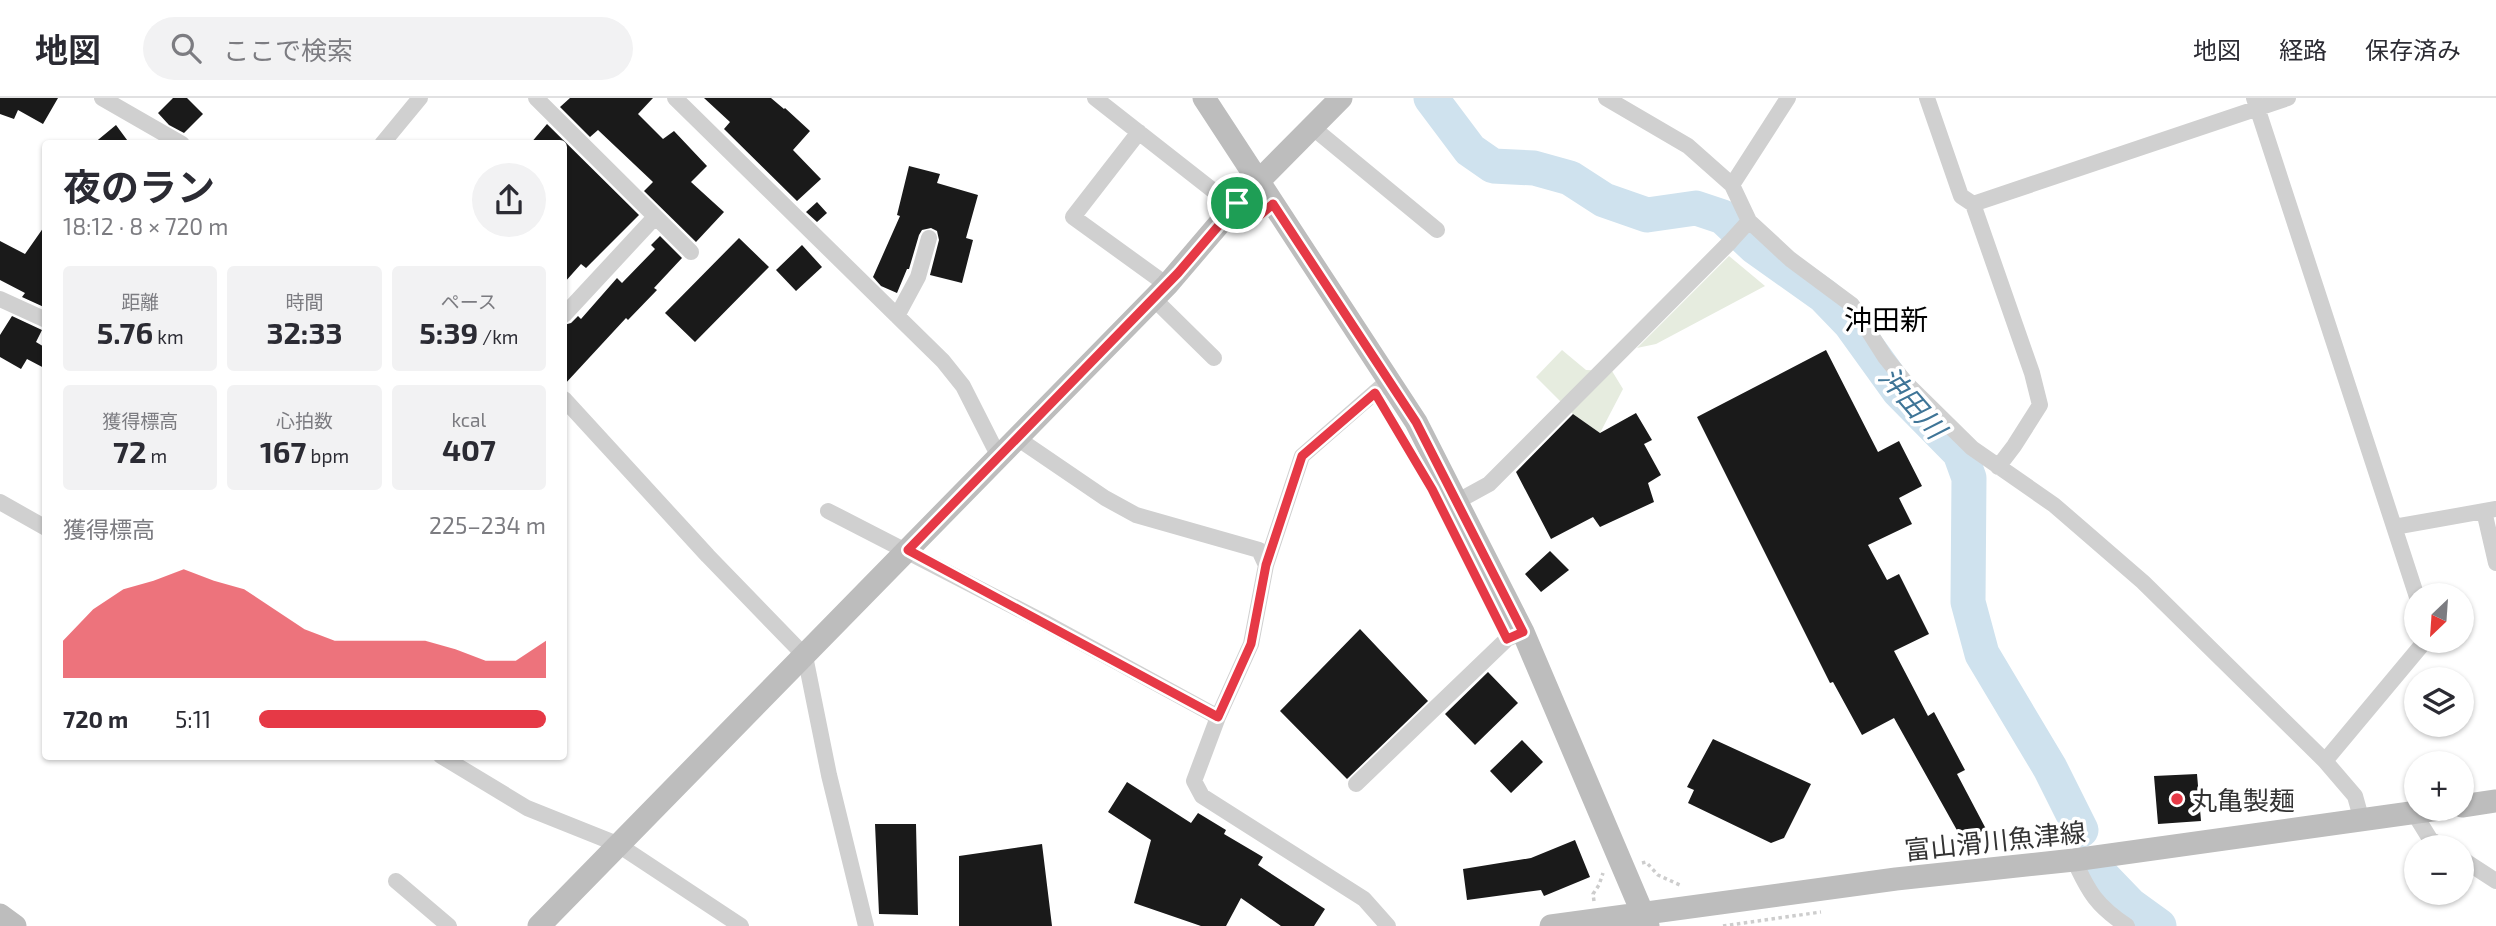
<!DOCTYPE html>
<html lang="ja">
<meta charset="utf-8">
<style>
body{margin:0;font-family:"Exo 2","Noto Sans JP",sans-serif;background:#f2f2f3;color:#2b2b33;height:100vh;display:flex;flex-direction:column;font-size:26px;white-space:nowrap}
*{box-sizing:border-box;margin:0}
p{font-size:23px;color:#7c7c81}
.icon{flex:none;width:38px;height:38px;fill:none;stroke:currentColor;stroke-width:2;stroke-linecap:round;stroke-linejoin:round}
.map{position:relative;flex:1;overflow:hidden}
.drawer{position:absolute;left:42px;top:42px;width:525px;height:620px;display:flex;flex-direction:column;background:#fff;border-radius:7px;box-shadow:0 2px 5px #0004}
.drawer>*{flex:none}
.needle{width:46px;rotate:205deg}
.tools{position:absolute;left:2404px;top:485px;display:grid;gap:14px}
.tools a{display:grid;place-items:center;width:70px;height:70px;border-radius:50%;background:#fff;box-shadow:0 2px 5px #0004;font-size:35px}
.pin{position:absolute;display:grid;place-items:center;width:60px;height:60px;color:#fff;margin:-30px;border:4px solid #fff;border-radius:50%;box-shadow:0 2px 7px #0007}
.round{display:grid;place-items:center;flex:none;width:74px;height:74px;border-radius:37px;background:#f2f2f3}
.headline{display:flex;align-items:center;justify-content:space-between;height:119px;padding:0 21px}
h1{font-size:38px;font-weight:700;line-height:52px}
.stats{display:grid;grid-template-columns:repeat(3,1fr);gap:10px;height:119px;padding:7px 21px}
.stats div{display:grid;align-content:center;border-radius:7px;background:#f2f2f3;text-align:center}
.stats b{font-size:30px;font-weight:700}
.stats small{font-size:19px;font-weight:400}
.stats p{font-size:19px}
.chart{height:196px;padding:14px 21px}
.chart p{display:flex;justify-content:space-between}
.chart svg{width:100%;height:126px;margin-top:7px;fill:#e63946;opacity:.7}
ul{padding:0 21px;list-style:none;font-size:23px}
li{display:grid;grid-template-columns:112px 84px 1fr;align-items:center;height:52px}
li i{height:18px;border-radius:9px;background:#e63946}
header{display:flex;align-items:center;gap:42px;box-sizing:border-box;height:98px;padding:0 35px;background:#fff;border-bottom:2px solid #e1e1e2}
header strong{font-size:33px}
nav{display:flex;gap:38px;margin-inline-start:auto;font-size:24px}
.search{width:490px;height:63px;background:#f2f2f3;display:flex;align-items:center;gap:18px;box-sizing:border-box;padding:0 24px;border-radius:38px;color:#7c7c81;font-size:26px}
.map>svg:first-child{display:block}
</style>
<header>
<strong>地図</strong>
<div class="search"><svg class="icon" aria-label="search" viewBox="0 0 24 24"><circle cx="10" cy="10" r="6"/><path d="M15 15l6 6"/></svg>ここで検索</div>
<nav><a>地図</a><a>経路</a><a>保存済み</a></nav>
</header>
<div class="map">
<svg width="2496" height="828" viewBox="0 0 2496 828">
<rect width="100%" height="100%" fill="#fff"/>
<path fill="#e6ecdf" d="M1729 158 1765 188 1656 246 1637 250Z
M1562 252 1586 272 1612 273 1623 291 1600 335 1573 316 1536 279Z"/>
<g fill="none" stroke-linecap="round" stroke-linejoin="round">
<path stroke="#cfe2ee" stroke-width="35" d="M1431 0 1470 52 1493 68 1534 70 1570 80 1604 102 1647 117 1696 110 1723 119 1755 149 1824 198 1850 225 1899 293 1960 355 1969 380 1968 504 1982 556 2050 670 2081 732
M2103 779 2130 807 2159 828"/>
</g>
<path fill="#1a1a1a" d="M0 0H58L43 26 18 12 14 21 0 16Z
M173 0H187L203 16 184 35 169 27 158 15Z
M570 0H653L638 16 663 41 674 33 707 68 691 84 724 114 696 144 644 93 653 84 598 32 590 39 560 9Z
M704 0H771L784 11 785 10 810 33 793 52 821 81 797 103 724 31 730 24Z
M547 26 639 117 586 170 581 166 564 185V46H530Z
M116 27 130 46H93Z
M909 68 940 76 937 85 978 97 966 140 973 142 962 185 930 177 939 142 937 133 931 130 922 132 919 137 909 171H907L897 195 881 188 873 179 900 118 897 117Z
M817 104 827 115 817 124 806 114Z
M46 126V210L22 199 25 195 0 182V143L25 156Z
M660 138 682 160 654 190 657 192 628 222 626 220 564 287V227L571 225 578 218 581 221 617 180 622 185 655 151 651 147Z
M739 140 769 169 695 244 665 215Z
M802 147 822 169 796 193 776 172Z
M12 218 42 232 36 244 46 250V271L27 261 21 271 0 259V237Z
M1826 252 1878 354 1899 343 1922 388 1899 400 1912 426 1868 447 1887 482 1899 476 1929 536 1894 553 1928 618 1934 614 1965 672 1957 676 1986 731 1963 743 1894 620 1862 637 1833 584 1830 585 1697 319Z
M1636 315 1652 342 1644 346 1661 377 1648 385 1654 404 1600 429 1593 419 1551 441 1516 374 1573 316 1600 335Z
M1550 453 1569 472 1541 494 1525 476Z
M1360 531 1428 603 1347 681 1280 613Z
M1488 574 1518 605 1475 647 1445 616Z
M1713 641 1811 686 1784 740 1771 745 1688 705 1694 692 1687 689Z
M1522 642 1543 664 1511 695 1490 673Z
M2197 676 2201 723 2158 726 2154 678Z
M1127 684 1191 725 1198 715 1226 732 1224 736 1263 759 1258 767 1325 811 1314 828H1281L1241 800 1226 828H1201L1134 805 1151 742 1108 714Z
M875 726H916L918 817 879 816Z
M1575 742 1590 779 1544 798 1541 792 1467 802 1463 771 1531 760Z
M1042 746 1052 828H959V758Z"/>
<g fill="none" stroke-linecap="round" stroke-linejoin="round">
<path stroke="#cdcdcd" stroke-width="3.5" stroke-dasharray="3.5 3.5" stroke-linecap="butt" d="M1642 765 1646 764 1658 777 1682 788
M1594 803 1593 796 1599 787 1603 775
M1723 828 1821 814"/>
<path stroke="#d0d0d0" stroke-width="16" d="M102 0 182 46
M536 0 691 154
M675 0 943 263 963 288 999 359
M1095 0 1215 94 1237 105
M1606 0 1688 48 1732 87 1749 123 1790 161 1852 207 1885 259 1906 285 1972 350 2054 407 2143 484 2325 663 2355 698 2362 723
M1927 0 1961 98 1973 106 2032 275 2040 307 2014 348 1998 369
M2254 0 2417 499
M1312 29 1437 132
M1139 34 1073 119 1167 187
M382 46 420 0
M1732 87 1788 0
M1973 106 2288 0
M1153 200 1214 260
M0 201 46 222
M564 217 655 119
M897 218 918 179 929 140
M564 301 708 458 805 558 829 677 866 828
M1017 340 1105 400 1136 417 1259 452 1266 467 1251 546 1218 619 1194 683 1202 698 1364 801 1388 828
M1458 403 1489 386 1730 144 1749 123
M0 404 46 430
M828 413 1044 524 1218 619
M2484 413 2496 465
M2394 429 2496 411
M1266 467 1302 358 1389 282
M441 658 527 710 617 746 741 828
M2325 663 2426 542
M1356 686 1507 541 1523 534
M2414 715 2430 741 2443 749
M2462 761 2496 783
M2074 762C2089 795 2097 808 2127 828
M396 783 449 828"/>
<path stroke="#bdbdbd" stroke-width="23" d="M1204 0 1416 324 1523 534 1648 828
M2462 708 2496 703
M0 817 15 828
M539 828 1167 187 1237 105 1341 0
M1551 828 1896 781 2074 762 2446 710"/>
</g>
<g fill="none" stroke-linecap="round" stroke-linejoin="round">
<defs>
<path id="route" d="M1244 98 1260 117 1273 106 1416 324 1523 534 1507 541 1432 391 1375 295 1302 358 1266 467 1251 546 1218 619 908 452 1178 175Z"/>
</defs>
<use href="#route" stroke="#fff" stroke-width="14"/>
<use href="#route" stroke="#e63946" stroke-width="9"/>
</g>
<circle fill="#e63946" stroke="#fff" stroke-width="2.5" cx="2177" cy="701" r="7"/>
<g text-anchor="middle" dominant-baseline="central" stroke-width="7" stroke-linejoin="round" paint-order="stroke">
<g font-size="26" fill="#333" stroke="#fff" text-anchor="start">
<text x="2191" y="701">丸亀製麺</text>
</g>
<g font-size="26" fill="#333" stroke="#fff">
<text transform="translate(1995 742) rotate(-6)">富山滑川魚津線</text>
</g>
<g font-size="28" fill="#000" stroke="#fff">
<text x="1886" y="221">沖田新</text>
</g>
<g font-size="28" font-style="italic" fill="#3f7597" stroke="#fff">
<text transform="translate(1913 304) rotate(49)">沖田川</text>
</g>
</g>
</svg>
<div class="tools">
<a><svg class="needle" viewBox="-14 -14 28 28"><path d="M0-13l5 13h-10z" fill="#e53935"/><path d="M0 13l5-13h-10z" fill="#7c7c81"/></svg></a>
<a><svg class="icon" aria-label="layers" viewBox="0 0 24 24"><path d="M12 4l9 5-9 5-9-5zM3 14l9 5 9-5"/></svg></a>
<a>+</a>
<a>−</a>
</div>
<div class="pin" style="left:1237px;top:105px;background:#1e9e55"><svg class="icon" aria-label="arrive" viewBox="0 0 24 24"><path d="M6 21V4h12l-3 4 3 4H6"/></svg></div>
<section class="drawer">
<div class="headline"><div><h1>夜のラン</h1><p>18:12 · 8 × 720 m</p></div><a class="round"><svg class="icon" aria-label="share" viewBox="0 0 24 24"><path d="M12 15V3M7 8l5-5 5 5M5 13v7h14v-7"/></svg></a></div>
<div class="stats">
<div><p>距離</p><b>5.76<small> km</small></b></div>
<div><p>時間</p><b>32:33</b></div>
<div><p>ペース</p><b>5:39<small> /km</small></b></div>
</div>
<div class="stats">
<div><p>獲得標高</p><b>72<small> m</small></b></div>
<div><p>心拍数</p><b>167<small> bpm</small></b></div>
<div><p>kcal</p><b>407</b></div>
</div>
<div class="chart"><p><span>獲得標高</span>225–234 m</p>
<svg viewBox="0 0 160 44" preserveAspectRatio="none"><path d="M0 44V31L10 20L20 13L30 10L40 6L50 10L60 13L70 20L80 27L90 31L100 31L110 31L120 31L130 34L140 38L150 38L160 31V44z"/></svg>
</div>
<ul>
<li><b>720 m</b>5:11<i style="width:100%"></i></li>
</ul>
</section>
</div>
